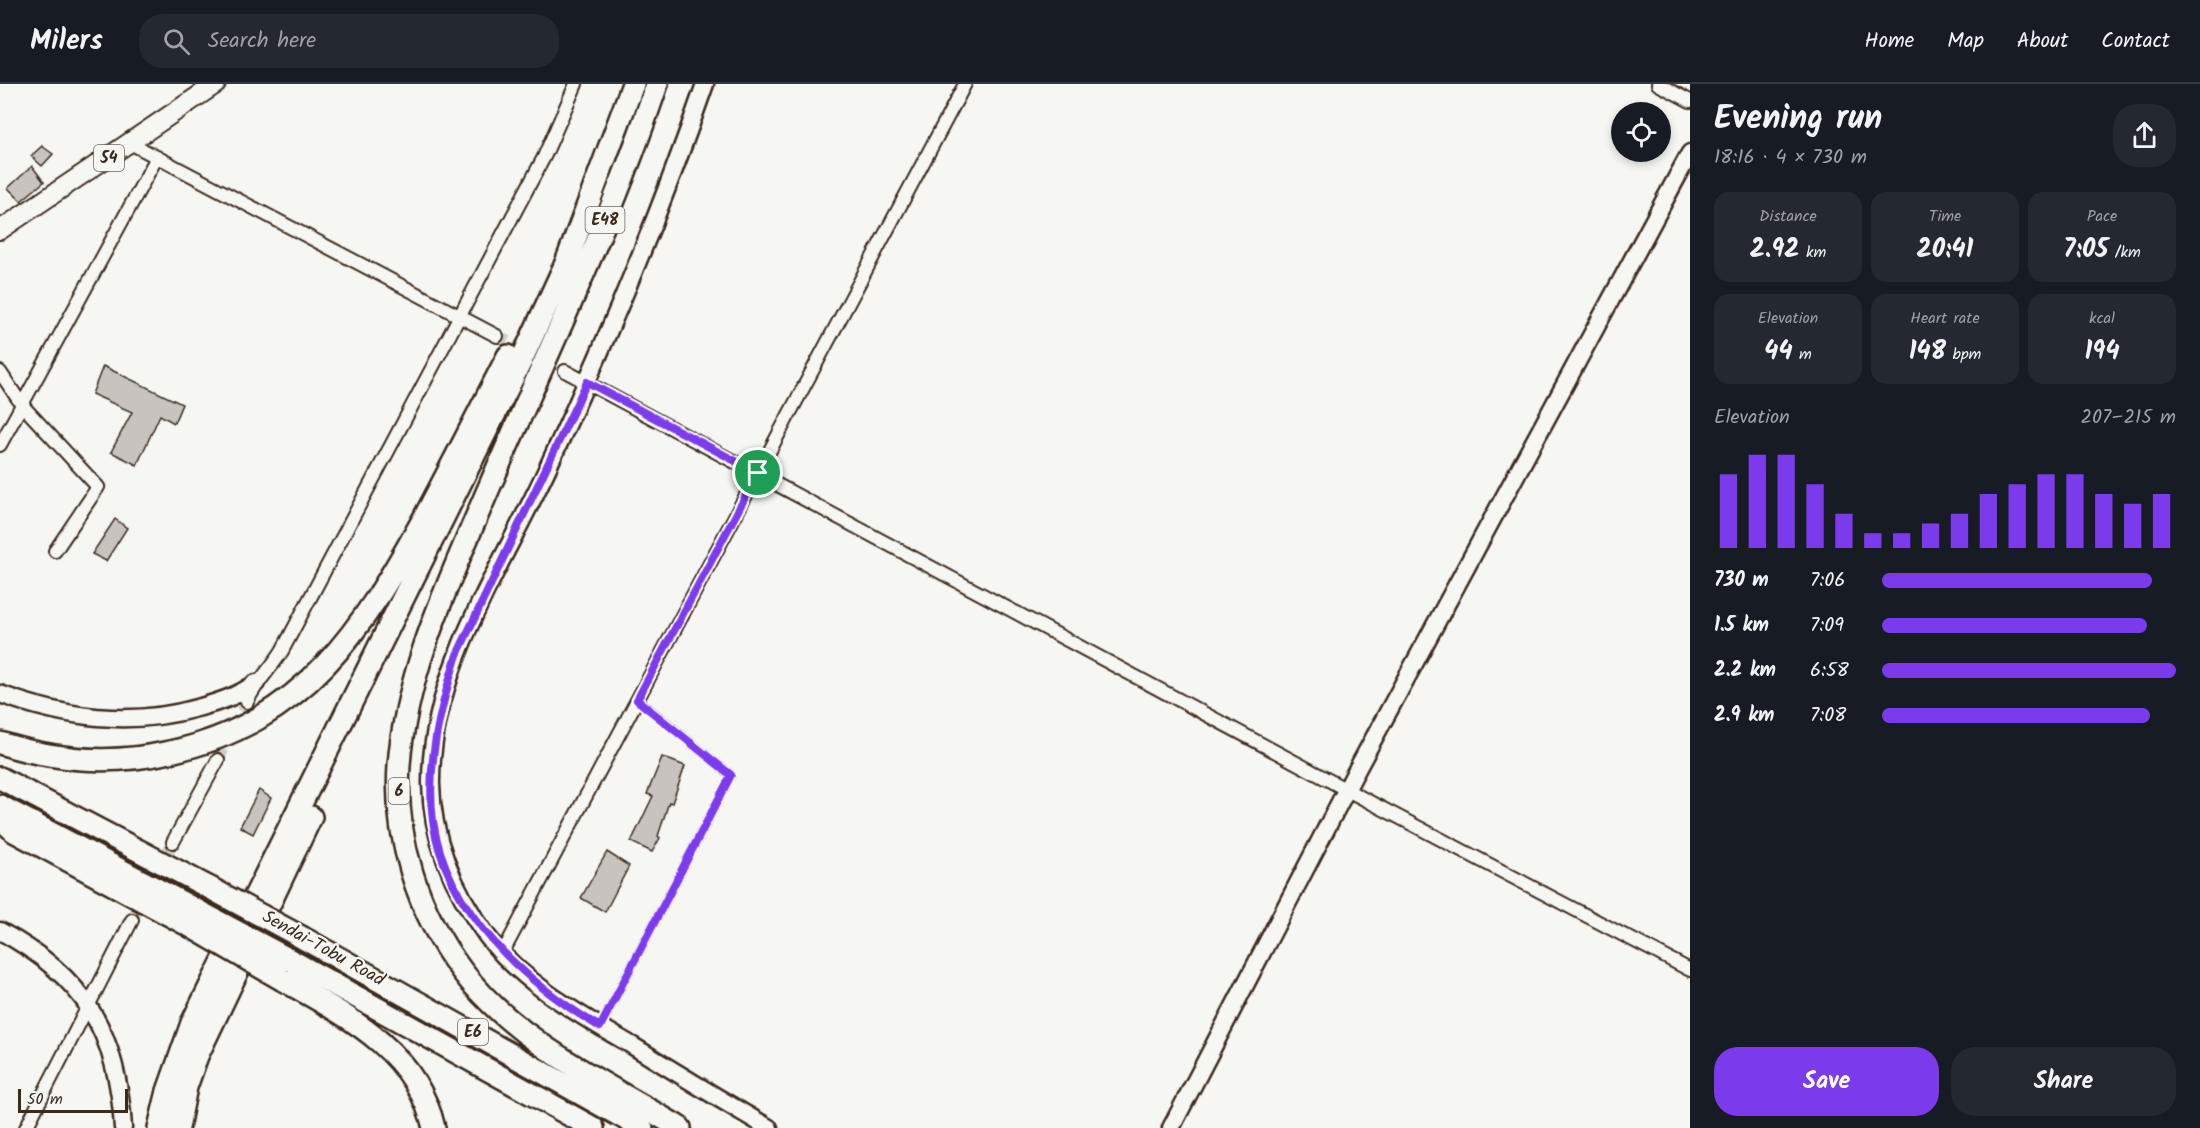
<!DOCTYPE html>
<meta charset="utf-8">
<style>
body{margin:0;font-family:Kalam,sans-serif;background:#242831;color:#f1f3f6;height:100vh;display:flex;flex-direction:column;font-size:22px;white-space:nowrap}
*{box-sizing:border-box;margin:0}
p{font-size:20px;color:#9ea1a6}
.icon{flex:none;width:33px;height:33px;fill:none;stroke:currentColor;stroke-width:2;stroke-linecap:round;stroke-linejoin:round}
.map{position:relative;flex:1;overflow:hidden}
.sheet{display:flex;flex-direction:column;background:#171b24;width:510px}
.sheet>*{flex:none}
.fabs{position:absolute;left:1611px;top:18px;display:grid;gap:12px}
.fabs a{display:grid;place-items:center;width:60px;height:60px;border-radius:50%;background:#171b24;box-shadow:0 3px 9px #0003;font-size:30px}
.scale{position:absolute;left:18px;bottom:15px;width:110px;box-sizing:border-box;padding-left:6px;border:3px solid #3b2a1e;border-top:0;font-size:16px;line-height:21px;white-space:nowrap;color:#3b2a1e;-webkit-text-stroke:4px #f6f6f2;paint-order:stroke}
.pin{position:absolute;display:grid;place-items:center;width:51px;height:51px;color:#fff;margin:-26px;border:3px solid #fff;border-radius:50%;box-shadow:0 2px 6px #0007}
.round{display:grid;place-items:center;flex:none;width:63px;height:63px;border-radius:24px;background:#242831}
.headline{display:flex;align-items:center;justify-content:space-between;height:102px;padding:0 24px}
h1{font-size:33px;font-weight:700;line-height:45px}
.figures{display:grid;grid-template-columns:repeat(3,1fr);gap:9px;height:102px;padding:6px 24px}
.figures div{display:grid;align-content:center;border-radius:15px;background:#242831;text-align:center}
.figures b{font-size:26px;font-weight:700}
.figures small{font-size:16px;font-weight:400}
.figures p{font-size:16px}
.chart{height:168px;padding:12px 24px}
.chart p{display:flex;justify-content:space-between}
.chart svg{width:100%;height:108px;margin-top:6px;stroke:#7c3aed;stroke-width:6}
.action{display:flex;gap:12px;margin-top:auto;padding:12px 24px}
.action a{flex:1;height:69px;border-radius:24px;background:#7c3aed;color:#fff;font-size:24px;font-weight:700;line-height:69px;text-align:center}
.action a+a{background:#242831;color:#f1f3f6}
ul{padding:0 24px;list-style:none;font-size:20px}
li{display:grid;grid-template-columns:96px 72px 1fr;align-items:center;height:45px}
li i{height:15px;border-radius:8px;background:#7c3aed}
header{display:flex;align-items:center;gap:36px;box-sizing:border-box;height:84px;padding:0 30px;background:#171b24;border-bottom:2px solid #363941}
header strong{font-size:28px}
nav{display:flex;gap:33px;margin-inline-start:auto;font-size:21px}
.search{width:420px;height:54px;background:#242831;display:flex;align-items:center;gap:15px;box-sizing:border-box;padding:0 21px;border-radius:24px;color:#9ea1a6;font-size:22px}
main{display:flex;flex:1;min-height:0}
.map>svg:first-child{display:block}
</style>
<header>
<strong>Milers</strong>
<div class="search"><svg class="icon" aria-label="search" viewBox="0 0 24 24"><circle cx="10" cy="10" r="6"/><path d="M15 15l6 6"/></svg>Search here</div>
<nav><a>Home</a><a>Map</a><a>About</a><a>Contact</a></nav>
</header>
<main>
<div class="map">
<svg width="1690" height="1044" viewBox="0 0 1690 1044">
<rect width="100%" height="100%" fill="#f6f6f2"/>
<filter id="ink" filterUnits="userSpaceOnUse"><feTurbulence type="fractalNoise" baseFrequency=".0167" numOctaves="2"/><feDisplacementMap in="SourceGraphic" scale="12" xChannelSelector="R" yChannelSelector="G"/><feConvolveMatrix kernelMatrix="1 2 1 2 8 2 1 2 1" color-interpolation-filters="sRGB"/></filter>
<g filter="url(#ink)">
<path fill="#c8c3be" stroke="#3b2a1e" stroke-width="1.5" d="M42 62 53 70 42 82 31 72Z
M32 82 44 98 21 117 8 104Z
M103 282 182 320 174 339 160 331 137 381 111 368 132 328 92 310Z
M115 435 127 444 106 477 92 470Z
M662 673 685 682 672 719 669 718 658 752 660 754 652 768 631 758 653 712 647 710Z
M259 706 271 714 253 750 240 743Z
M607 768 629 782 605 828 581 814Z"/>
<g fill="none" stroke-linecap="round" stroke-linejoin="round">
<path stroke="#d1cdc8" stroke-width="12" stroke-dasharray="12 6" stroke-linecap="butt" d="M497 252 565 287
M218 676 247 618
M132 836 173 758"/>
<defs>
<path id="lane" d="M600 943 731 691 638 616"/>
<path id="street" d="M1658 0 1690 17
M130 59 497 252
M565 287 1347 706 1690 886
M0 288 22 321 98 403 55 467
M0 361 157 73
M247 618C256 598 270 586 282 567L544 73 576 0
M173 758 218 676
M503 868 965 0
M26 1044 132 836"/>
<path id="secondary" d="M705 0C660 130 607 256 549 381 503 482 430 585 431 700 432 756 454 807 487 852 523 900 582 932 633 962 678 990 723 1017 769 1044
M0 610C65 634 130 643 197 624 219 618 238 612 256 599
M0 847C84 892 118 949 123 1044
M1171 1044 1354 691 1690 69"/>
<path id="primary" d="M0 146 216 0"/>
<path id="highway" d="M657 0C610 141 544 276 485 413 449 498 406 587 399 681 394 754 418 829 462 887 517 959 604 998 680 1044
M0 659C56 677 113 681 170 668 305 638 362 546 424 434 453 380 480 326 508 272
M0 694 210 804
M0 722 198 827
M0 734 14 747 190 842
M303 854 642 1044
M290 876 593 1044
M283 896C347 932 416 966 434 1044
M159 1044 168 1007 192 939 522 275 566 179 633 0
M178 1044 186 1003 197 972 311 733"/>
</defs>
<use href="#lane" stroke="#3b2a1e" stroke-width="10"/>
<use href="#street" stroke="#3b2a1e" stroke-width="16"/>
<use href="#secondary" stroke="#3b2a1e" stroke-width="21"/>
<use href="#primary" stroke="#3b2a1e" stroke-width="22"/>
<use href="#highway" stroke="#3b2a1e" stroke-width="26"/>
<use href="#lane" stroke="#f6f6f2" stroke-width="6"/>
<use href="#street" stroke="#f6f6f2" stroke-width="12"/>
<use href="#secondary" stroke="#f6f6f2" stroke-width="16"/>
<use href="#primary" stroke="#f6f6f2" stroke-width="18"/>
<use href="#highway" stroke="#f6f6f2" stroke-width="21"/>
<defs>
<path id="highway-bridge" d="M210 804 303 854
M198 827 290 876
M190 842 283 896"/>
</defs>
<use href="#highway-bridge" stroke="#3b2a1e" stroke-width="26" stroke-linecap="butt"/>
<use href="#highway-bridge" stroke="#f6f6f2" stroke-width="21"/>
</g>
</g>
<g fill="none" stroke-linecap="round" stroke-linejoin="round" filter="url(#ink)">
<defs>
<path id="route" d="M587 298 758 389 637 616 731 691 600 943C526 899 446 828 433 737 426 681 440 624 457 571Z"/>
</defs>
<use href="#route" stroke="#fff" stroke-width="12"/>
<use href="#route" stroke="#7c3aed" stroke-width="8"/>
</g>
<g text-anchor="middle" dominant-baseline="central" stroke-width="4.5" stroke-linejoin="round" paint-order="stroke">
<g fill="#f6f6f2" stroke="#73675e" stroke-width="1.5">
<rect x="94" y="61" width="30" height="26" rx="4.5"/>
<rect x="585.5" y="123" width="39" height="26" rx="4.5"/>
<rect x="388.5" y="694" width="21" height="26" rx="4.5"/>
<rect x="458" y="935" width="30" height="26" rx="4.5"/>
</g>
<g font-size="16" font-weight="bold" fill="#3b2a1e">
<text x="109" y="74">54</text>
<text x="605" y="136">E48</text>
<text x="399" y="707">6</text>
<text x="473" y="948">E6</text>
</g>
<g font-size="18" fill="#3b2a1e" stroke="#f6f6f2">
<text transform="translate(323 865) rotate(29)">Sendai-Tobu Road</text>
</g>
</g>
</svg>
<div class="fabs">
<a><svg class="icon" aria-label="locate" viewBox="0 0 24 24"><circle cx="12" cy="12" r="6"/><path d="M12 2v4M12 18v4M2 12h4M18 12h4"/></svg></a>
</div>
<div class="scale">50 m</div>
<div class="pin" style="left:758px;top:389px;background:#1e9e55"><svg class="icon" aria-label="arrive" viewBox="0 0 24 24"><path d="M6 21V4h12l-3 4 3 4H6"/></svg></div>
</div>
<section class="sheet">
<div class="headline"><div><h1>Evening run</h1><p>18:16 · 4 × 730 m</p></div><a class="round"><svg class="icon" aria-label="share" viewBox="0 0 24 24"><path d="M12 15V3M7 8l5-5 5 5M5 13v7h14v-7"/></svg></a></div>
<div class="figures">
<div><p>Distance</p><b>2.92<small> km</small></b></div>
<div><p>Time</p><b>20:41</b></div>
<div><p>Pace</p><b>7:05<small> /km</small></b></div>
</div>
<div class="figures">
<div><p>Elevation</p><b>44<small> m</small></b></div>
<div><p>Heart rate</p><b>148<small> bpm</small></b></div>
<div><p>kcal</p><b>194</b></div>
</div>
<div class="chart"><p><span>Elevation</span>207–215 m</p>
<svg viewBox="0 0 160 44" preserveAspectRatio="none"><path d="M5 44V14M15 44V6M25 44V6M35 44V18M45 44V30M55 44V38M65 44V38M75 44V34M85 44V30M95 44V22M105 44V18M115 44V14M125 44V14M135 44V22M145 44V26M155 44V22"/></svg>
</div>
<ul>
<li><b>730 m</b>7:06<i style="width:92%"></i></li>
<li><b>1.5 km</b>7:09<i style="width:90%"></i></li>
<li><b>2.2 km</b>6:58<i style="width:100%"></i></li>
<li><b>2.9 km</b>7:08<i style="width:91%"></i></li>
</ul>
<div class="action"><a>Save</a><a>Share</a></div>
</section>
</main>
